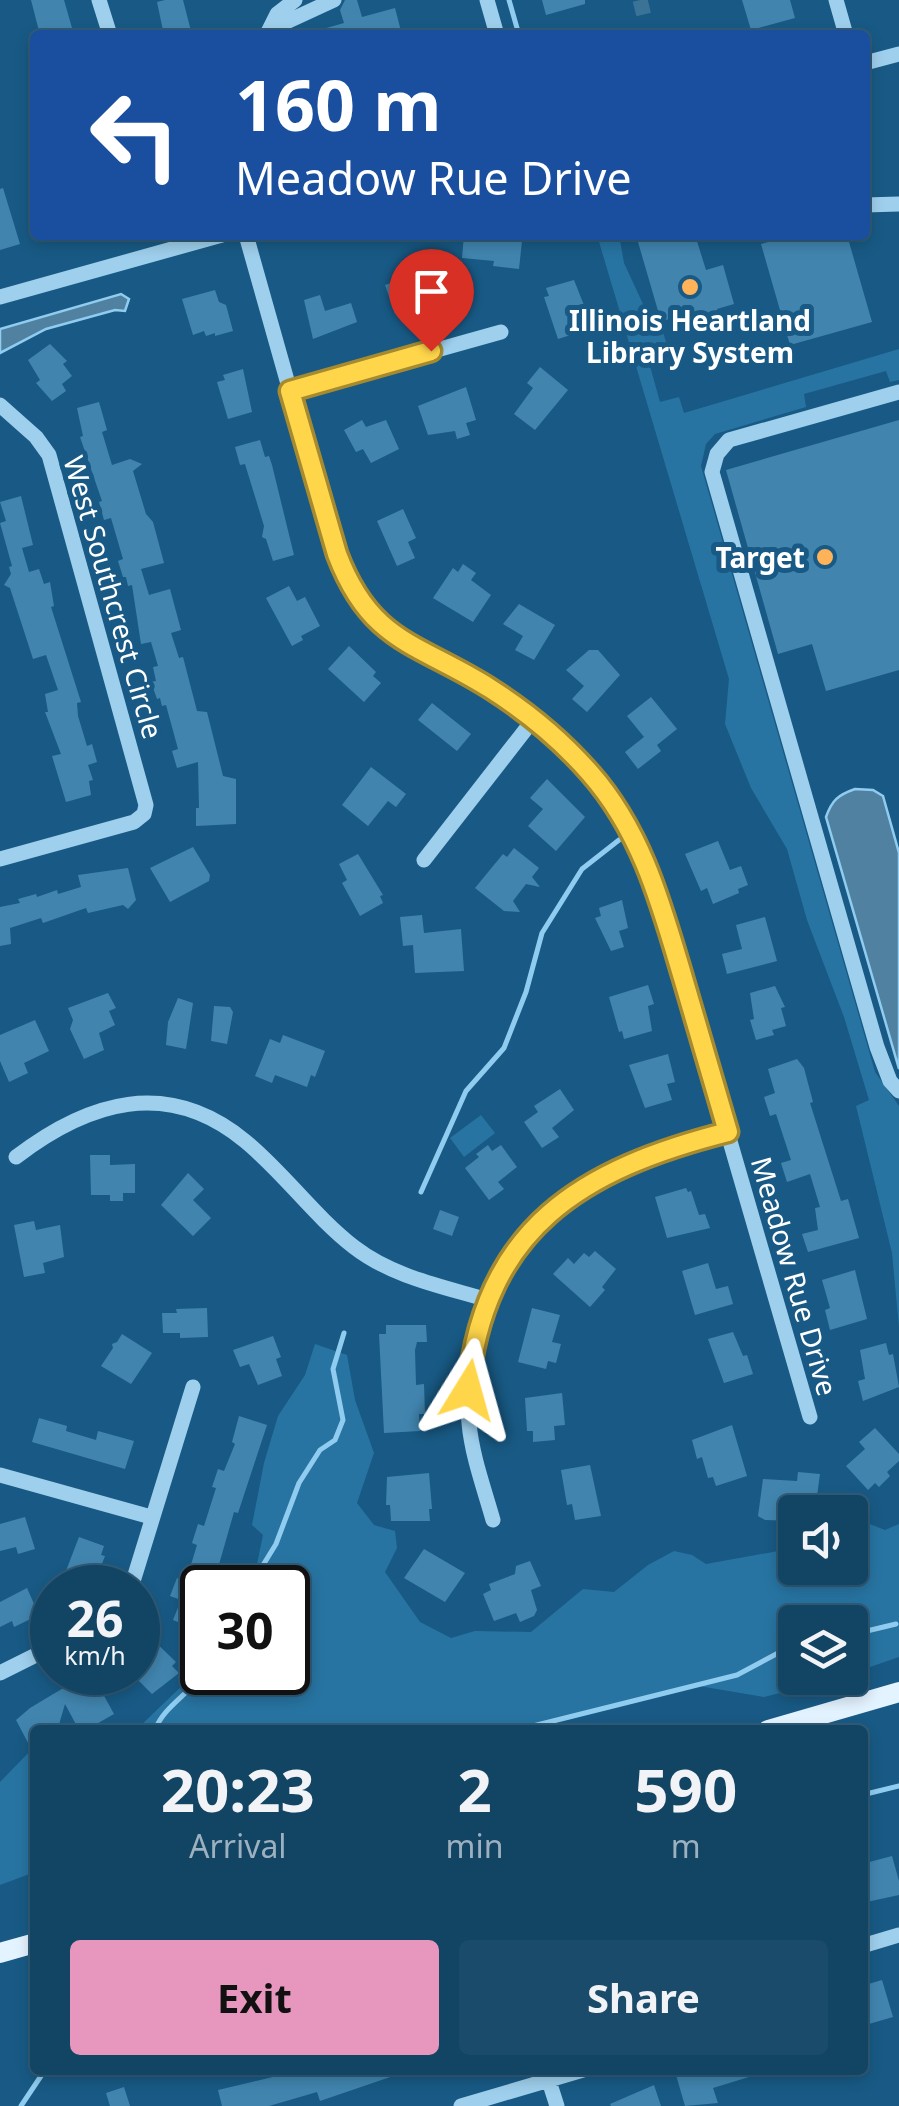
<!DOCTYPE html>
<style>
body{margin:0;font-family:"Noto Sans",sans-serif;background:#1b4b6a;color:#f1f3f6;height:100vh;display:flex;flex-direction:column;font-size:38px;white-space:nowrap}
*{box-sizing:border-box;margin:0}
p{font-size:32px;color:#9cb0bf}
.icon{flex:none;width:55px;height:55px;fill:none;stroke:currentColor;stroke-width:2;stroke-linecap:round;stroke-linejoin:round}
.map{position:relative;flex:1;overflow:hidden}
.sheet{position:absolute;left:30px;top:1725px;width:838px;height:350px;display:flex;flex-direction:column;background:#124464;border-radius:10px;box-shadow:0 5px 15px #0003,0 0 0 2px #315c78}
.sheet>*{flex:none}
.banner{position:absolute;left:30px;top:30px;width:840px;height:210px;border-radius:10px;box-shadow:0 5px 15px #0003,0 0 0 2px #315c78;background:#1a4fa0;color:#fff;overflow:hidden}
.buttons{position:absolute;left:778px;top:1495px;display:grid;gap:20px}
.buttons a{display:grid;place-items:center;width:90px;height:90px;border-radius:10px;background:#124464;box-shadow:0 5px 15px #0003,0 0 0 2px #315c78;font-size:50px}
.speed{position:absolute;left:30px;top:1565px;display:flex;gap:20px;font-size:50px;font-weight:700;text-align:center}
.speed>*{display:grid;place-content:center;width:130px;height:130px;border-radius:50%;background:#124464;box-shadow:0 5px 15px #0003,0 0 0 2px #315c78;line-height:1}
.speed small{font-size:25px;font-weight:400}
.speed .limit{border:5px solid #111;border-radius:15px;background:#fff;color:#111}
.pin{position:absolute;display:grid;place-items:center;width:85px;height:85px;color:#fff;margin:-102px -42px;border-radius:50% 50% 50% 0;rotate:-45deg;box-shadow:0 0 10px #0007}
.pin .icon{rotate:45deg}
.me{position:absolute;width:110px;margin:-55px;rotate:8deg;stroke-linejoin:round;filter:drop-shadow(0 0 8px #0008)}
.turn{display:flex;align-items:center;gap:35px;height:210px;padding:0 40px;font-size:45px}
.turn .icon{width:130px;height:130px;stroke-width:2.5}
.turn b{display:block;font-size:70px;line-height:85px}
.eta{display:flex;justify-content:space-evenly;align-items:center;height:170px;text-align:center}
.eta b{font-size:60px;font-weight:700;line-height:70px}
.button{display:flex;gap:20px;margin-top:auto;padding:20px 40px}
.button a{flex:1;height:115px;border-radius:10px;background:#e797bd;color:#111;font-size:40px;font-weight:700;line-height:115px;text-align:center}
.button a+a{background:#1b4b6a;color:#f1f3f6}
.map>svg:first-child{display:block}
</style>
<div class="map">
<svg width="899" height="2106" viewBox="0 0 899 2106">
<rect width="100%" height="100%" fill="#185a85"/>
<!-- green -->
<path fill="#2774a2" d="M 597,235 L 619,235 L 624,263 L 649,317 L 658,315 L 671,359 L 650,366 L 660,402 L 679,397 L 684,413 L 899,349 L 899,380 L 890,382 L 886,371 L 804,394 L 806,407 L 715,434 L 706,444 L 701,466 L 875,1072 L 899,1106 L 899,1327 L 892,1253 L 856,1106 L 869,1100 L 844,1017 L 807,920 L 787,849 L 751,788 L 725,724 L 729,679 Z
M 481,1115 L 495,1133 L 464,1157 L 450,1138 Z
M 315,1344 L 347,1355 L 355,1400 L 374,1453 L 357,1503 L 374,1525 L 395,1531 L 397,1548 L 385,1572 L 420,1622 L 451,1638 L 475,1631 L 531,1632 L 583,1589 L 614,1592 L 648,1565 L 674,1551 L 692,1555 L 706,1564 L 795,1548 L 795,1568 L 850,1568 L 850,1527 L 862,1521 L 885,1530 L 899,1524 L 899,1657 L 850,1674 L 850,1622 L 795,1622 L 795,1678 L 839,1678 L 764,1697 L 699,1686 L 527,1730 L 136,1730 L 188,1680 L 202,1647 L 202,1672 L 288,1672 L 288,1588 L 229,1587 L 257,1564 L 263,1535 L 252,1525 L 264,1463 L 278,1416 L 305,1375 Z
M 35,1746 L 35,1872 L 0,1885 L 0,1782 Z"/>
<!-- water -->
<path fill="#5181a0" stroke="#90ccef" stroke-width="2.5" d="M 121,294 L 129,299 L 125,311 L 115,310 L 46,329 L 0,353 L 0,329 Z
M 855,789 L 873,790 L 883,796 L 899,853 L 899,1069 L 826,817 C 832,800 838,795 855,789 Z"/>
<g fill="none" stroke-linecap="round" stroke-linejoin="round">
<!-- stream -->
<path stroke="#90ccef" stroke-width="5" d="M 509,0 L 519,35
M 421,1192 L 466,1091 L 504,1048 L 526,992 L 542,933 L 582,869 L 619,840
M 249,1588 L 276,1544 L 299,1483 L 320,1450 L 335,1440 L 343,1420 L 333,1369 L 344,1333
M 850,1635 L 896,1624
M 155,1730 C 164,1706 190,1694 204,1672
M 517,1730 L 737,1675 L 795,1644
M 862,1795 L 899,1786
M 21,2106 L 45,2070"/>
</g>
<!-- building -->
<path fill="#4185af" d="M 31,0 L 64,0 L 74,35 L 40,35 Z
M 165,0 L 183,0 L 192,35 L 164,35 L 157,2 Z
M 345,0 L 357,0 L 362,17 L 395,8 L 402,35 L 316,35 L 316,31 L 344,23 L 340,10 Z
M 542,0 L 585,0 L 585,4 L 546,15 Z
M 742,0 L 790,0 L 795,18 L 751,30 Z
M 3,188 L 20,244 L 0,250 L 0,189 Z
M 464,235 L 503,235 L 503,239 L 522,241 L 519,269 L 493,266 L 494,261 L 462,258 Z
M 664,235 L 695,235 L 706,270 L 723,265 L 734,304 L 717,309 L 718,313 L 683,323 L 681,316 L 661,321 L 638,242 Z
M 793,235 L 847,235 L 872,322 L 790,345 L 761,244 Z
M 416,264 L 419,274 L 425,272 L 434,303 L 395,314 L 385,285 L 406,278 L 403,268 Z
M 574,280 L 593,328 L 558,339 L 544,297 L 549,296 L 546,288 Z
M 215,290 L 219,302 L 226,305 L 233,331 L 215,336 L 215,333 L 206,336 L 204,331 L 193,335 L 182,299 Z
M 320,295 L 325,311 L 351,303 L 357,322 L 313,339 L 304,300 Z
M 50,344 L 67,361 L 63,364 L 72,376 L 62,384 L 66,391 L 52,401 L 36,383 L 40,380 L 28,360 Z
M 540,367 L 568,390 L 535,430 L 514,414 L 533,388 L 527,383 Z
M 243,369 L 252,412 L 228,419 L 217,382 L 225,380 L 223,375 Z
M 466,387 L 476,420 L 466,423 L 470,435 L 457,439 L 455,431 L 428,435 L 418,406 Z
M 99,402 L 107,430 L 102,432 L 112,465 L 130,459 L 142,464 L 133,471 L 146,514 L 153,522 L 164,563 L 141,569 L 149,595 L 170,589 L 181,630 L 171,633 L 179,658 L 183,657 L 197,711 L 207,712 L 223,776 L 236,779 L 236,824 L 196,826 L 196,808 L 199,808 L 198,762 L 177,768 L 172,751 L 178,749 L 166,705 L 162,706 L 160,698 L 157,699 L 151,682 L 156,681 L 153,667 L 158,666 L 151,642 L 141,644 L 132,585 L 128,586 L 126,577 L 123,577 L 118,561 L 123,559 L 111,518 L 104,520 L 99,502 L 102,501 L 80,437 L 83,436 L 77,408 Z
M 362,420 L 366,427 L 386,420 L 399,449 L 371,463 L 363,449 L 356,452 L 344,430 Z
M 899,420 L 899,670 L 826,691 L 812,644 L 778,654 L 726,470 Z
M 260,440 L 265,457 L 269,456 L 272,465 L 294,555 L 273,561 L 266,539 L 262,537 L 264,526 L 245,464 L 240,465 L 235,447 Z
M 21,496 L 33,545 L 22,548 L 29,572 L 39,569 L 44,584 L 50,582 L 54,606 L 51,607 L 81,702 L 77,703 L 78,716 L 87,746 L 92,744 L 97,762 L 88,765 L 93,780 L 89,781 L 91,795 L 66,802 L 52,756 L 61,754 L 45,712 L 48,712 L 45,694 L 58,690 L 46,655 L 33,659 L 10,588 L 4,585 L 11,574 L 9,567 L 12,566 L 0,523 L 6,521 L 0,502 Z
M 403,509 L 416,538 L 408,542 L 415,558 L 397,566 L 377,521 Z
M 463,564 L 476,573 L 471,580 L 491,595 L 473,622 L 433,598 L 453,568 L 458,572 Z
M 289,586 L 297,601 L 305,597 L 320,626 L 301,636 L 303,640 L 292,646 L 266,598 Z
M 519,604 L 555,625 L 534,660 L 515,650 L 523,636 L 503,624 Z
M 349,646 L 376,672 L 373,676 L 381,683 L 364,702 L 328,669 Z
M 589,650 L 598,650 L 620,675 L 587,712 L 572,699 L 584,686 L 566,670 Z
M 651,697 L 677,729 L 657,745 L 661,751 L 638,769 L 625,752 L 644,737 L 627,716 Z
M 432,703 L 471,734 L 457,751 L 418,720 Z
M 371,767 L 406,794 L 396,807 L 388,801 L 368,826 L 342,805 Z
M 547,779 L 585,817 L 556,851 L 528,826 L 543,809 L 530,798 Z
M 718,841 L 730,870 L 741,866 L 748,885 L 738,889 L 739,893 L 713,904 L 707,888 L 701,891 L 685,854 Z
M 193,847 L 210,875 L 209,881 L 170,902 L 150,868 Z
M 514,848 L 539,868 L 532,877 L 540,887 L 526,884 L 513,901 L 520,912 L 504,911 L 475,888 L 503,854 L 507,857 Z
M 358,854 L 383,895 L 380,896 L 383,903 L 360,916 L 342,883 L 347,880 L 339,864 Z
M 128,868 L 136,900 L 128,909 L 123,905 L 88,913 L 86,908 L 43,923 L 41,918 L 10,928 L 11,944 L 0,946 L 0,907 L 20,903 L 18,899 L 36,894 L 37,897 L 57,890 L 58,894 L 81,887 L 78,875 Z
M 622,900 L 628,928 L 619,931 L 624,947 L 611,951 L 595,918 L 601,916 L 599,908 Z
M 422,915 L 424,933 L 461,929 L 464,971 L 415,973 L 413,945 L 403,946 L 400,917 Z
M 765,917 L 777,961 L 727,974 L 722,954 L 742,949 L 736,925 Z
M 648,985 L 654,1004 L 648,1006 L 652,1031 L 624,1039 L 622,1031 L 619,1032 L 609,997 Z
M 775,986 L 785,1007 L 781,1008 L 786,1026 L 772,1030 L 774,1035 L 756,1040 L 750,1020 L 754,1019 L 750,993 Z
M 108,993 L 116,1008 L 109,1011 L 115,1025 L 99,1033 L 104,1050 L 84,1059 L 70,1029 L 73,1020 L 68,1008 Z
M 178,998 L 193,1003 L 186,1049 L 166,1045 L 168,1022 Z
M 214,1006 L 230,1007 L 233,1012 L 227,1044 L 211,1041 Z
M 35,1020 L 49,1051 L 24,1063 L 28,1073 L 9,1082 L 0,1061 L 0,1035 Z
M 283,1035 L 325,1051 L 315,1077 L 311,1075 L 307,1087 L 275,1075 L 272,1083 L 255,1076 L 270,1039 L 280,1043 Z
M 668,1054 L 675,1082 L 667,1084 L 672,1100 L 645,1108 L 629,1065 Z
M 797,1059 L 804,1068 L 813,1102 L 810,1103 L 841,1201 L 848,1199 L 859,1238 L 808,1252 L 802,1234 L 818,1230 L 815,1208 L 820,1207 L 810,1174 L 787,1182 L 781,1163 L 791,1160 L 776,1114 L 770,1116 L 764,1097 L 775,1093 L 768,1069 Z
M 560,1089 L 574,1110 L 552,1128 L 559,1137 L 542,1148 L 524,1122 L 538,1112 L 534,1106 Z
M 488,1145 L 492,1151 L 501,1145 L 517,1167 L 498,1182 L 504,1189 L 489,1200 L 465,1168 L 479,1157 L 476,1154 Z
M 90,1155 L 110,1155 L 110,1165 L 135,1164 L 135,1193 L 123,1193 L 123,1201 L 110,1201 L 110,1195 L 91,1195 Z
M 188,1173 L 204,1189 L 193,1200 L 211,1218 L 193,1236 L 161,1205 Z
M 686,1188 L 688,1192 L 691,1191 L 699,1215 L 705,1214 L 710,1228 L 667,1238 L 655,1197 Z
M 440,1210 L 459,1217 L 452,1236 L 433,1229 Z
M 34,1221 L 36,1230 L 60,1225 L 64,1257 L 43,1263 L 45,1273 L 24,1277 L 14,1225 Z
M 595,1251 L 616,1269 L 602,1287 L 605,1290 L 590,1307 L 553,1274 L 568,1258 L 574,1264 L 584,1253 L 589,1257 Z
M 708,1263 L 716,1289 L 728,1286 L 733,1304 L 695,1315 L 682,1271 Z
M 855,1270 L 867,1319 L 830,1330 L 825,1310 L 830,1308 L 822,1280 Z
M 207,1308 L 208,1337 L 180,1338 L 180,1333 L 163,1333 L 162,1313 L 177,1313 L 176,1309 Z
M 532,1308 L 560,1315 L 552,1342 L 561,1344 L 556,1363 L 548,1361 L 546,1369 L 518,1362 Z
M 386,1325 L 426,1325 L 427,1342 L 417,1342 L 415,1350 L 416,1385 L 424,1384 L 425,1414 L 419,1414 L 420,1431 L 384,1433 L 379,1334 L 386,1334 Z
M 733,1332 L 743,1356 L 747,1355 L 753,1374 L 724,1383 L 708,1339 Z
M 122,1334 L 152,1353 L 131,1384 L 101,1366 L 113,1348 L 112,1344 L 117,1342 Z
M 273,1336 L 281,1357 L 276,1359 L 282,1376 L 258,1385 L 249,1364 L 240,1367 L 233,1350 Z
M 886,1343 L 889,1355 L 893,1354 L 899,1387 L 863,1401 L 858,1381 L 865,1379 L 860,1350 Z
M 562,1393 L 565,1425 L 554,1426 L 555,1440 L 533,1442 L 533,1431 L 527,1431 L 525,1398 Z
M 239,1416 L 267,1425 L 238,1513 L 234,1512 L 218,1568 L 207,1564 L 197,1590 L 202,1592 L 202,1632 L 173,1620 L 181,1600 L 170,1596 L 177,1578 L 186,1581 L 197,1545 L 192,1543 L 198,1524 L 204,1526 L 216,1488 L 212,1487 L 218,1469 L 224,1471 L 235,1444 L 232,1442 Z
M 39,1418 L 67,1426 L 66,1431 L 96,1440 L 98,1431 L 134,1441 L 125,1469 L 32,1442 Z
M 732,1425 L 747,1476 L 716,1486 L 713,1477 L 708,1478 L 702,1457 L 697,1459 L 692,1440 Z
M 875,1428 L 899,1454 L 899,1461 L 887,1472 L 890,1476 L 879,1487 L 875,1483 L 868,1490 L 846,1466 L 865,1449 L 859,1442 Z
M 590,1465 L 601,1516 L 575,1520 L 572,1504 L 567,1505 L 561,1470 Z
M 798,1472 L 820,1474 L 817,1496 L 808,1494 L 806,1512 L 795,1512 L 795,1521 L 765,1520 L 758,1516 L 763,1479 L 797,1481 Z
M 429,1473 L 432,1509 L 429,1509 L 430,1521 L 391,1521 L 390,1505 L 386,1505 L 387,1477 Z
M 25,1517 L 35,1549 L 18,1554 L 16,1547 L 0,1551 L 0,1524 Z
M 79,1537 L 104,1546 L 101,1555 L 105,1556 L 93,1586 L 64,1576 Z
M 424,1549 L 465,1573 L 445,1602 L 404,1578 Z
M 530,1561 L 541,1586 L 531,1590 L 537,1610 L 534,1616 L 520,1622 L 516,1613 L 494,1621 L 483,1594 L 491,1590 L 489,1584 L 515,1574 L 516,1566 Z
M 27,1588 L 39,1615 L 14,1627 L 12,1621 L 0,1627 L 0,1602 Z
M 147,1634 L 176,1662 L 172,1666 L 179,1673 L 152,1694 L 138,1680 L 138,1643 Z
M 96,1681 L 114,1714 L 86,1730 L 79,1730 L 65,1704 L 58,1728 L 35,1730 L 35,1756 L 16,1720 L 30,1708 L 65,1687 L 74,1683 L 78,1691 Z
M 892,1856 L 899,1881 L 899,1895 L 862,1903 L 862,1864 Z
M 882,1980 L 893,2017 L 862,2026 L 865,1985 Z
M 279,2070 L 324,2070 L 325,2076 L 347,2070 L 399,2070 L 399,2074 L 320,2101 L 317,2092 L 269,2106 L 222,2106 L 218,2090 L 281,2075 Z
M 694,2070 L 762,2070 L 762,2073 L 713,2088 L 718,2103 L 685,2106 L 676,2075 Z
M 654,2085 L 661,2106 L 611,2106 L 610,2104 Z
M 124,2087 L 130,2106 L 110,2106 L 106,2093 Z"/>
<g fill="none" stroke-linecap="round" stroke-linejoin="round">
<!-- minor-tunnel -->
<path stroke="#3b7397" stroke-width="15" stroke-dasharray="15 8" stroke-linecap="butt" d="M 640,0 L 645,20"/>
<!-- minor -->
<path stroke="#9ecfec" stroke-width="15" d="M 99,0 L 110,35
M 487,0 L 497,35
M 836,0 L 846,35
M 269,30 L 334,0
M 268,32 L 277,14 L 295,0
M 865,63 L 899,54
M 865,205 L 899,204
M 246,235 C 268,313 290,391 312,469 C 325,514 334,565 362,604 C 389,642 440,661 480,683 C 565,730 631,808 660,900 L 810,1417
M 0,297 L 222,235
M 290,391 L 501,332
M 899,392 L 729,440 L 717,454 L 712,472 L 877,1047 L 890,1081 L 899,1091
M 0,405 L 36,437 L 49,455 L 146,805 L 144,814 L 134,822 L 0,859
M 424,860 L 533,720
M 16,1157 C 88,1102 167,1077 245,1141 C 284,1173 314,1216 354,1247 C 393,1277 441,1286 488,1300
M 0,1475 L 151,1517
M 493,1520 C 484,1488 472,1456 469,1423 C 460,1325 511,1225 597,1178 C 638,1155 683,1143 728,1132
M 131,1588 L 193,1387
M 0,1673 L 52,1647
M 862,1946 L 899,1935
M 549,2081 L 557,2106
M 461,2106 L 583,2070"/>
<!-- major -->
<path stroke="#e3f3ff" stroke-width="20" d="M 768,1730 L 899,1692
M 0,1953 L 35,1943"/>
</g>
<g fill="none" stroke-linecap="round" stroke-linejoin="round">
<!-- route casing -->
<g stroke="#a68a30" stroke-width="25">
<path id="route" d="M 431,351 L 290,391 L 337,554 C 371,644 419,643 491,689 C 527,712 562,741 590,773 C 642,832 661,904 683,978 C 698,1029 713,1081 728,1132 C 582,1169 483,1228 468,1390"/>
</g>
<!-- route -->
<use href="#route" stroke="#ffd54a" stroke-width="18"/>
</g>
<!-- markers -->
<g fill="#ffb359" stroke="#185a85" stroke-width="4">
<circle cx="690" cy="287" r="10"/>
<circle cx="825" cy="557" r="10"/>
</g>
<g text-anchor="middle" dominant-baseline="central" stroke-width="10" stroke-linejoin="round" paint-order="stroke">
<!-- poi labels -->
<g font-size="28" font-weight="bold" fill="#fff" stroke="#185a85">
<text x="690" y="320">Illinois Heartland<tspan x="690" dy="32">Library System</tspan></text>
<text x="805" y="557" text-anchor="end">Target</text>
</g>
<!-- street labels -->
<g font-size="28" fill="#fff" stroke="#185a85">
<text transform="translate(114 597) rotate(74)">West Southcrest Circle</text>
<text transform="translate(795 1276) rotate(74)">Meadow Rue Drive</text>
</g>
</g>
</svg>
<div class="buttons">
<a><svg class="icon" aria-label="sound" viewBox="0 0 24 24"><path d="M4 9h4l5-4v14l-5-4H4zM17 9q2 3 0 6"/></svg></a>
<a><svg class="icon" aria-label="layers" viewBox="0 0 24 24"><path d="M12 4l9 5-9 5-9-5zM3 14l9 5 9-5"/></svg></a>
</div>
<div class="speed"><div>26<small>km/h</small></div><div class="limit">30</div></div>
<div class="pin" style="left:431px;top:351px;background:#d93025"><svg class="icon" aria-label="arrive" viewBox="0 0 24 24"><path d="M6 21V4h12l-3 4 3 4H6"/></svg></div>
<svg class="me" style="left:468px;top:1390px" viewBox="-20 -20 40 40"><path d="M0-17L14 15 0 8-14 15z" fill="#ffd54a" stroke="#fff" stroke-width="4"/></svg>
<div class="banner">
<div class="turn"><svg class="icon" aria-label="left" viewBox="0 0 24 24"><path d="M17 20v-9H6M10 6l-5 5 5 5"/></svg><div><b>160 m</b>Meadow Rue Drive</div></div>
</div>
<section class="sheet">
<div class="eta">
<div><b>20:23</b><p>Arrival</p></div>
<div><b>2</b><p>min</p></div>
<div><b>590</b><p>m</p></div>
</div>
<div class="button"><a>Exit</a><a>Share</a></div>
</section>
</div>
